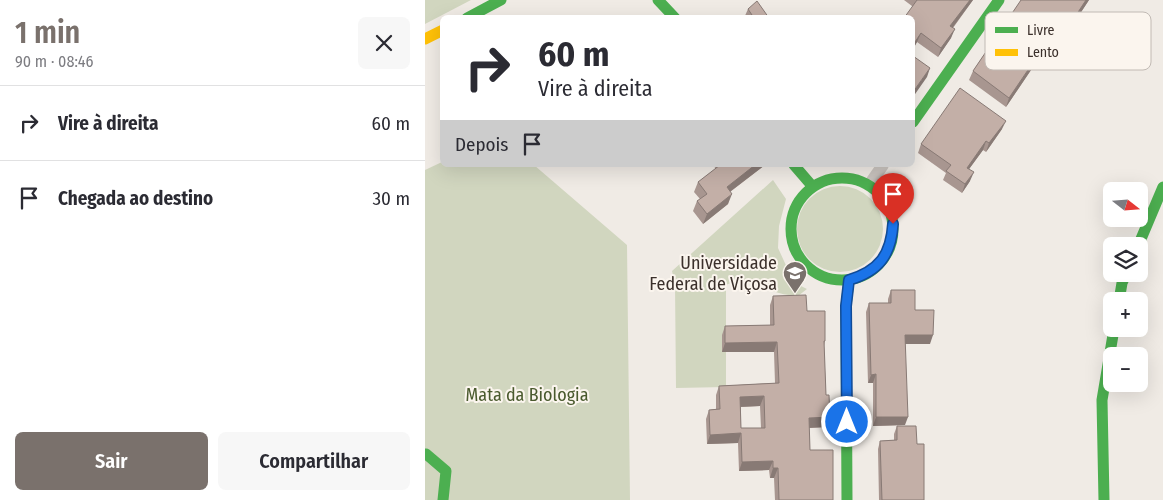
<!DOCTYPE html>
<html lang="pt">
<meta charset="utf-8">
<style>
body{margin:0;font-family:"Fira Sans Condensed",sans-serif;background:#f7f7f7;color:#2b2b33;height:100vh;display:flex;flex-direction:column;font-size:19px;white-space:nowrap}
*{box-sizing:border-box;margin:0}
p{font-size:16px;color:#7c7c81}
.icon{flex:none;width:28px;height:28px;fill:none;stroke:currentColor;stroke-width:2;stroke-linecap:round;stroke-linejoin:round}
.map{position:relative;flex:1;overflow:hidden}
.drawer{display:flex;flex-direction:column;background:#fff;width:425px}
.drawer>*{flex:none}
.guide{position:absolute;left:15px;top:15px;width:475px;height:152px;border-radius:8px;box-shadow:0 5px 20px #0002;background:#fff;color:#2b2b33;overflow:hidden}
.needle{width:32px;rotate:107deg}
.fabs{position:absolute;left:678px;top:182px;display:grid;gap:10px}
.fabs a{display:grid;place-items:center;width:45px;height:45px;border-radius:8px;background:#fff;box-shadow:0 5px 20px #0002;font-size:25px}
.pin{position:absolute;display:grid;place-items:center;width:42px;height:42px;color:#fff;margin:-51px -21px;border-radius:50% 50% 50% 0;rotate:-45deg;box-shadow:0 0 5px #0007}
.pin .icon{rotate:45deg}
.me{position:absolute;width:55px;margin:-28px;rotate:0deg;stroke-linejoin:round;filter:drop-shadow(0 0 4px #0008)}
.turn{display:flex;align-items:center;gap:18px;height:105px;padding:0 15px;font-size:22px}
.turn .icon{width:65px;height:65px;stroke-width:2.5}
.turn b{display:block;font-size:35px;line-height:42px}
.then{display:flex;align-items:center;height:48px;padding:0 15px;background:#0003;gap:10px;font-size:19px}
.round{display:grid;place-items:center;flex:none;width:52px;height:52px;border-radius:8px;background:#f7f7f7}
.head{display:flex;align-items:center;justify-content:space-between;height:85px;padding:0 15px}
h1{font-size:30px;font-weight:600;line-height:38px;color:#7a716c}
.cta{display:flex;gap:10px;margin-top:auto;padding:10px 15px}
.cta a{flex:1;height:58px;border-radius:8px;background:#7a716c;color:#fff;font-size:20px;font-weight:600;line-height:58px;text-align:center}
.cta a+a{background:#f7f7f7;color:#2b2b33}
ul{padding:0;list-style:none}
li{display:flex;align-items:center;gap:15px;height:75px;padding:0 15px;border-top:1px solid #e1e1e2}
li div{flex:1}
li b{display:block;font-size:19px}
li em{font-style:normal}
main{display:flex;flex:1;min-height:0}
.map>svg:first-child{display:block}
</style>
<main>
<section class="drawer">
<div class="head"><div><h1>1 min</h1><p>90 m · 08:46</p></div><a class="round"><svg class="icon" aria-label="close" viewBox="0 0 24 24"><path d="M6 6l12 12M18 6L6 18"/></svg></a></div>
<ul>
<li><svg class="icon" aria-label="right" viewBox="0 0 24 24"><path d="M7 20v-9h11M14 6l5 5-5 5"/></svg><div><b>Vire à direita</b></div><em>60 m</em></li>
<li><svg class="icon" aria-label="arrive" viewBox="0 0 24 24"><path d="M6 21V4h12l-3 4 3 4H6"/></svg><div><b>Chegada ao destino</b></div><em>30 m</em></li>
</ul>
<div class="cta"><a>Sair</a><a>Compartilhar</a></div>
</section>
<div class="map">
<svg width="738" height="500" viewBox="0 0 738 500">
<rect width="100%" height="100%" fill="#f0ebe5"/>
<!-- green -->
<path fill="#d1d6bf" d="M 0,0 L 46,0 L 0,24 Z
M 17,162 L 18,165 L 109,165 L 202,245 L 205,500 L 0,500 L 0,170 Z
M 348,180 L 361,199 L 354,226 L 353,248 L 365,274 L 376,286 L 382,289 L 373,296 C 367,295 360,295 354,293 C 337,289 317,277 301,285 L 301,387 L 251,388 L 250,285 L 247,271 Z
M372 229a43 43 0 1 1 86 0a43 43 0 1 1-86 0Z"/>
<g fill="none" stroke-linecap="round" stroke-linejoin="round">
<!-- street -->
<path stroke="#c9c3be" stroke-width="12" d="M 444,185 L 458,165"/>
<!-- fast -->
<path stroke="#4caf50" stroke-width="11" d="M 233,0 L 250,18
M 42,18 L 76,0
M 488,122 L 574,0
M 369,165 L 388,187
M366 229a51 51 0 1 1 102 0a51 51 0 1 1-102 0Z
M 713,246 L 738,187
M 694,301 L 697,283 L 701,274
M 0,455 L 1,454 L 21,471 L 18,500
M 422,500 L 421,306 L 424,280
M 679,500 L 677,400 L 689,329"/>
<!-- slow -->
<path stroke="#ffc107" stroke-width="11" d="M 0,39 L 18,30"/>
</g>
<!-- wall -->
<path fill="#a89690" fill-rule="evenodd" d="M 479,0 L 548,0 L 528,28 L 526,38 L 513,57 L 492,42 L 488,49 L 487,6 Z
M 596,0 L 664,0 L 639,38 L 631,33 L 581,107 L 544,80 L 548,71 Z
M 323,9 L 344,18 L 319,18 Z
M 577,129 L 561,152 L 558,150 L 544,169 L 545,181 L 537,193 L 518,180 L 521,173 L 493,153 L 496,144 Z
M 288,165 L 340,165 L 305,192 L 303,204 L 278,224 L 268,211 L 272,201 L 275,199 L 269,192 L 273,182 L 291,169 Z
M 466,290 L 490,310 L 505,344 L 480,344 L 480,425 L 448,426 L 448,383 L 443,383 L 441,312 L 444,303 L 463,303 L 463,299 Z
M 348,296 L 382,311 L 400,341 L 399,346 L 401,395 L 405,417 L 402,427 L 384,428 L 385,450 L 408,500 L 350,500 L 349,478 L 345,478 L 344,470 L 314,471 L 313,443 L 282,444 L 281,419 L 284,410 L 291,409 L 291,395 L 294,386 L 350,383 L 349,352 L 297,352 L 297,335 L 300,326 L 345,325 L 345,305 ZM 335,406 L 336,428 L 316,428 L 316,407 Z
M 472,426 L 492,444 L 499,500 L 454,500 L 453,449 L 455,441 L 469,440 L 469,434 Z"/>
<!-- shaded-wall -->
<path fill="#887a75" d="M 545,0 L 548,0 L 522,35 L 525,26 Z
M 661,0 L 664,0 L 639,38 L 642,29 Z
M 634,24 L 631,33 L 581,107 L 584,98 Z
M 530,29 L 526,38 L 513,57 L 516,48 Z
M 496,33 L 492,42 L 488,49 L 488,45 Z
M 505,68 L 502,77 L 488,97 L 488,92 Z
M 581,121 L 577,129 L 561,152 L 564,143 Z
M 561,141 L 558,150 L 539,176 L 542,168 Z
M 330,165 L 340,165 L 298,197 L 302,187 Z
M 549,172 L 545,181 L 537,193 L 540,184 Z
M 307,194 L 303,204 L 278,224 L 282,214 Z
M 480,335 L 508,335 L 505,344 L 476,344 Z
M 352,342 L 349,352 L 297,352 L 300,343 Z
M 451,374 L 448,383 L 443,383 L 446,375 Z
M 339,396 L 335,406 L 312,407 L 315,397 Z
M 405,417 L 402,427 L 381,428 L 384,418 Z
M 451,417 L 483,417 L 480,425 L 448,426 Z
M 316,433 L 313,443 L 282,444 L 285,435 Z
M 348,461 L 344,470 L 314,471 L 317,462 Z
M 348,468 L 353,468 L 349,478 L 345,478 Z"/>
<!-- building -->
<path fill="#c3afa7" stroke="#887a75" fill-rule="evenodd" d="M 492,0 L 545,0 L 525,26 L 530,29 L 516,48 L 496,33 L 488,45 L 488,18 L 479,18 Z
M 596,0 L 661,0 L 642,29 L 634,24 L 584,98 L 548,71 Z
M 332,1 L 344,18 L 329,18 L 323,9 Z
M 488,56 L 505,68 L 488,92 Z
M 535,88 L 581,121 L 564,143 L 561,141 L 542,168 L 549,172 L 540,184 L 521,171 L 526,165 L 496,144 Z
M 295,165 L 330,165 L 302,187 L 307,194 L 282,214 L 272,201 L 282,194 L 273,182 Z
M 466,290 L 490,290 L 490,310 L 509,310 L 508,335 L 480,335 L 483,417 L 451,417 L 451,374 L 446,375 L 444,303 L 466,303 Z
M 381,295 L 382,311 L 400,311 L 400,341 L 399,341 L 401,395 L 404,395 L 405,417 L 384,418 L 385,450 L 408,450 L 408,500 L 354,500 L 353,468 L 348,468 L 348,461 L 317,462 L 316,433 L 285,435 L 284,410 L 295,409 L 294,386 L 354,383 L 352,342 L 300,343 L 300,326 L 349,325 L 348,296 ZM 339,396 L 340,428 L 316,428 L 315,397 Z
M 472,426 L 491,426 L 492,444 L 499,444 L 499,500 L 457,500 L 455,441 L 472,440 Z"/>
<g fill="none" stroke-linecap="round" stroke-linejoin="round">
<!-- route casing -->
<g stroke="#114b97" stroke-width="12">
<path id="route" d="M 422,422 L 421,306 L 424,280 C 454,271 466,255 468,224"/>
</g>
<!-- route -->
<use href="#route" stroke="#1a73e8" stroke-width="9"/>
</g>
<!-- icons -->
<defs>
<g id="university-pin" transform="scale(1.25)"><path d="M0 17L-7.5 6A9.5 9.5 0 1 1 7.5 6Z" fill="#7a716c" stroke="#fbf5ee"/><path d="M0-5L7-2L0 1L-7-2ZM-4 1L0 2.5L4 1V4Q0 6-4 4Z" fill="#fff"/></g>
</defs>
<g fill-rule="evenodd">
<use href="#university-pin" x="370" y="273"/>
</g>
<g text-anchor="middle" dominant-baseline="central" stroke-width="4" stroke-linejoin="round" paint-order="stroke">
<!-- poi labels -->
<g font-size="18" fill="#3b302b" stroke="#fbf5ee" text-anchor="end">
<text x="352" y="263">Universidade<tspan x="352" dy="21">Federal de Viçosa</tspan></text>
</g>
<!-- park labels -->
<g font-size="18" fill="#4a5a2e" stroke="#fbf5ee">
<text x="102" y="395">Mata da Biologia</text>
</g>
</g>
<!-- legend -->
<rect x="560" y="12" width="166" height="58" rx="8" fill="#fbf5ee" stroke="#c1bab4" stroke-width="1"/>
<rect x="570" y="27" width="23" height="6" fill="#4caf50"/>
<rect x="570" y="49" width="23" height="7" fill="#ffc107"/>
<g font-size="14" fill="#3b302b">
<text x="602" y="35">Livre</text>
<text x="602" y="57">Lento</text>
</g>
</svg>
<div class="fabs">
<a><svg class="needle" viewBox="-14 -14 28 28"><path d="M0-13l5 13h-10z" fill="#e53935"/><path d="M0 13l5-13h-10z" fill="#7c7c81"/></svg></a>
<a><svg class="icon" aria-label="layers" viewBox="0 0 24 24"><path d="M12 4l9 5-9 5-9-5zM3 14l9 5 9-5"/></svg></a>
<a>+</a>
<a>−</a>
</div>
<div class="pin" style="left:468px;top:224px;background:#d93025"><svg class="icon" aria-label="arrive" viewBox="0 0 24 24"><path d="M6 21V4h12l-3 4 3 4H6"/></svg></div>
<svg class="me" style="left:422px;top:422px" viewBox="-20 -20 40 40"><circle r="17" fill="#1a73e8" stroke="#fff" stroke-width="3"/><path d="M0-11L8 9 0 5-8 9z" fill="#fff"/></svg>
<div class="guide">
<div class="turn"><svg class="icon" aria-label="right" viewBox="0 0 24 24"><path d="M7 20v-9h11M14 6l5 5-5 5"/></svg><div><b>60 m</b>Vire à direita</div></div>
<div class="then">Depois<svg class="icon" aria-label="arrive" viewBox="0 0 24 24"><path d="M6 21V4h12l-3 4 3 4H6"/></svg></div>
</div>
</div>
</main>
